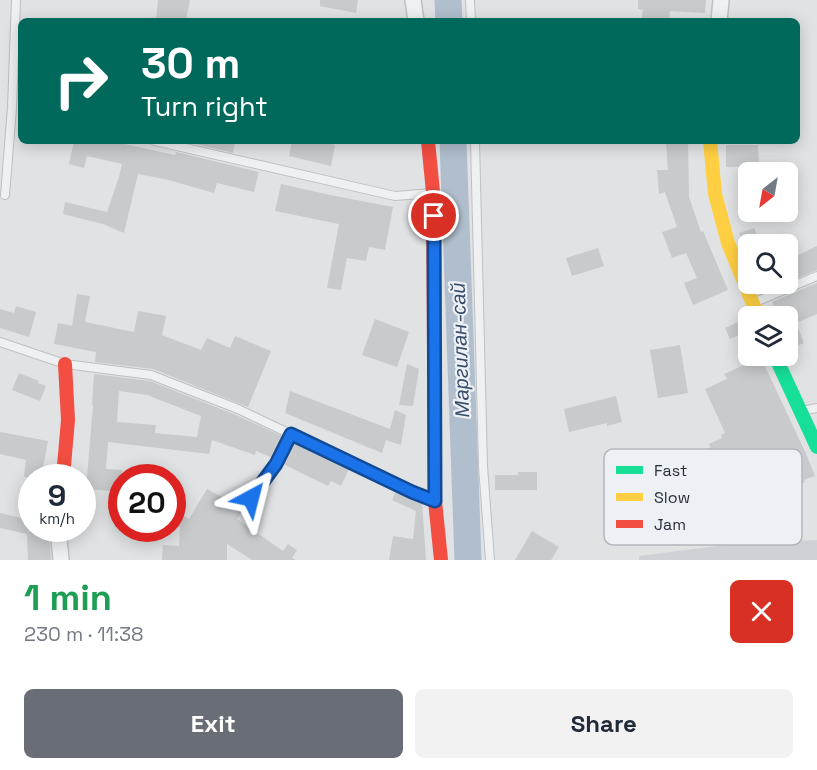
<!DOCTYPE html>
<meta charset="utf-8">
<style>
body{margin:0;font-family:"Space Grotesk",sans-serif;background:#f2f2f3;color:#1f2937;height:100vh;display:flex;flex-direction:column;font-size:22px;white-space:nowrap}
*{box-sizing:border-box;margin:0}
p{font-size:20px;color:#747a83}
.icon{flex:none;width:33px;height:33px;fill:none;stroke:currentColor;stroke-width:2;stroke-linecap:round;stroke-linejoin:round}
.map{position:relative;height:560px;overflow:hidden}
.side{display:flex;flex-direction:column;background:#fff;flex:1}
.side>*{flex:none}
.top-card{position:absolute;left:18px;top:18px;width:782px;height:126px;border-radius:9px;box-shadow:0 3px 15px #0003;background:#00695c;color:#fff;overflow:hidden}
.needle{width:39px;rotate:211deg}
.controls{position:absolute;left:738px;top:162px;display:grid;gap:12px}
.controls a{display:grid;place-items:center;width:60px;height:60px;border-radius:9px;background:#fff;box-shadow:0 3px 15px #0003;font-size:30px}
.speed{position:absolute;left:18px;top:464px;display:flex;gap:12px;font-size:30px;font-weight:700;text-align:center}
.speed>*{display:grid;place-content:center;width:78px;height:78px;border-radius:50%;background:#fff;box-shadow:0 3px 15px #0003;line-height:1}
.speed small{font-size:15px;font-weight:400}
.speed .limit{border:9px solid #d22;background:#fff;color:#111}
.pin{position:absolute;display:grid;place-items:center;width:51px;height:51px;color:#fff;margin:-26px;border:3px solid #fff;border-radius:50%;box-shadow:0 2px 6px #0007}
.me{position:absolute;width:66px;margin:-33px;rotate:38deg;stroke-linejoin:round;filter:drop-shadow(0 0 4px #0008)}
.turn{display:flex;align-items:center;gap:21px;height:126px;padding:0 24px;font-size:27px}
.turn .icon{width:78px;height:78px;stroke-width:2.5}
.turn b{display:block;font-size:42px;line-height:51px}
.round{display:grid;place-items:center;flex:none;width:63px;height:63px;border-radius:9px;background:#f2f2f3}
.head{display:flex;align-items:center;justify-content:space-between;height:102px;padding:0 24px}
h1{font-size:36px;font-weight:700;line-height:45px;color:#1e9e55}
.primary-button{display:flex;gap:12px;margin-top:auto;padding:12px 24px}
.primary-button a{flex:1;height:69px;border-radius:9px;background:#696e76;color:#fff;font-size:24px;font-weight:700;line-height:69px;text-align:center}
.primary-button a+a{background:#f2f2f3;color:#1f2937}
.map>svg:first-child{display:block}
</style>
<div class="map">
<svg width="817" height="560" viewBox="0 0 817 560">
<rect width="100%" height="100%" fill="#e0e2e4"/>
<!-- built -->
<path fill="#cfd1d7" d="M 817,540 L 817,560 L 639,560 L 639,556 L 732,544 Z"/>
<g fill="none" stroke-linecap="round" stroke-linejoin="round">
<!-- river -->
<path stroke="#b0becd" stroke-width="27" d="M 448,0 L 449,21
M 453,141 L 468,560"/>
</g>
<!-- building -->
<path fill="#c8cacc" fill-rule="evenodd" d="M 158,0 L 190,0 L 186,21 L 156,21 Z
M 320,0 L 358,0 L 356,13 L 320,6 Z
M 638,0 L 706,0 L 705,13 L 670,11 L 669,21 L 641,21 L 643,10 L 638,9 Z
M 74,141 L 110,141 L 175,155 L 176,152 L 259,172 L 254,192 L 217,183 L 214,193 L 165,179 L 138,174 L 124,233 L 103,224 L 63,214 L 65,202 L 107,212 L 119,177 L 122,164 L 87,156 L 84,168 L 69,164 Z
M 193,141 L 235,141 L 233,153 L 192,143 Z
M 292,141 L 319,141 L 335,145 L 331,166 L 289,156 Z
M 666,141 L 688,141 L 689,197 L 701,232 L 703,231 L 728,290 L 693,305 L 684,283 L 697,278 L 686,253 L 672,258 L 662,232 L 677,227 L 665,192 L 659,194 L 657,170 L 668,170 Z
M 726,145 L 758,145 L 759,166 L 726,167 Z
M 281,184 L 330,195 L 393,207 L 385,250 L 369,247 L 366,261 L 347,258 L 341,290 L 327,288 L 339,224 L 275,211 Z
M 754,228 L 761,244 L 743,244 L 739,233 Z
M 817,246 L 817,270 L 788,282 L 788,260 Z
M 598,248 L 604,266 L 572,276 L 566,258 Z
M 817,283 L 817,314 L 796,323 L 804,343 L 792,348 L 788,339 L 788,316 L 778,316 L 772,302 Z
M 77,294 L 90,296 L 85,322 L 134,332 L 138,311 L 166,316 L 162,335 L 201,350 L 207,338 L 230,348 L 235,336 L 271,351 L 248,407 L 153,369 L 95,362 L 96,352 L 54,344 L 58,323 L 72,326 Z
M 16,306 L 36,312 L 29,337 L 0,328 L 0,309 L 14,313 Z
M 375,319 L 409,332 L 397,367 L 362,355 Z
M 745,319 L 748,325 L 748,356 L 762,356 L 763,362 L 807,456 L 815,476 L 804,480 L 805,482 L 792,487 L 803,528 L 795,531 L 790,518 L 786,519 L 782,505 L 785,504 L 769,462 L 734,474 L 728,457 L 694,472 L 688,458 L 710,448 L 709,444 L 722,438 L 721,435 L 725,433 L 705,389 L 727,379 L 724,374 L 751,362 L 739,335 L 730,339 L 725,328 Z
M 680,345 L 688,393 L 658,398 L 650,350 Z
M 407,364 L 419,369 L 413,406 L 399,405 Z
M 19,373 L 39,381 L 38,383 L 46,386 L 40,401 L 12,390 Z
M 94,374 L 150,381 L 236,415 L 284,437 L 273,458 L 256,451 L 255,455 L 212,440 L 209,454 L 108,442 L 106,469 L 122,470 L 122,492 L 86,489 L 93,405 L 92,405 ZM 119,391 L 147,395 L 201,416 L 197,437 L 155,433 L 156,425 L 117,422 Z
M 290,391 L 390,429 L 395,410 L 406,415 L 401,445 L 386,440 L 382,453 L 285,413 Z
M 616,396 L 622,422 L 607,426 L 607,423 L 569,432 L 564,409 Z
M 0,432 L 48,441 L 41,477 L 24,477 L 26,460 L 0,454 Z
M 294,443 L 349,469 L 341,486 L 331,481 L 328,486 L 283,464 Z
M 518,472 L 537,472 L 537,490 L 495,490 L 495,475 L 518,475 Z
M 207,489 L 236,505 L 240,509 L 243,510 L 237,519 L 283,551 L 288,544 L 297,550 L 292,558 L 296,560 L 252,560 L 227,544 L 227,560 L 162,560 L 163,545 L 179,546 L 180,527 L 172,523 L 172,508 L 189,519 Z
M 396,491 L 422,502 L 426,560 L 389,560 L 393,536 L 413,539 L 416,511 L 392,500 Z
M 24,494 L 32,495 L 32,528 L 48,528 L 47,538 L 49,538 L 51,560 L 28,560 L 27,534 L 0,528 L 0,513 L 21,518 Z
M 532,531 L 559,547 L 551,560 L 515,560 Z"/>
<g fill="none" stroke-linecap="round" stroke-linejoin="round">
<!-- lane casing -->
<g stroke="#bec0c2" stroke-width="10">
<path id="lane" d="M 470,0 L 471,21
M 155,141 L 395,196 L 432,193
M 475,141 L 483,466 L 490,560
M 5,195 L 12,108 L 16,0
M 755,302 L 817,276
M 0,342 L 65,364 L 151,375 L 238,409 L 412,492 L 433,500
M 802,411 L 817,408
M 242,504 C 265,486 279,460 292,434"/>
</g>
<!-- street casing -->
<g stroke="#bec0c2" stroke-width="18">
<path id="street" d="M 413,0 L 416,21
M 719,21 L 721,0
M 58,528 L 61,560"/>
</g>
<!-- lane -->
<use href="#lane" stroke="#eff0f1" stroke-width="8"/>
<!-- street -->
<use href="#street" stroke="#eff0f1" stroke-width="15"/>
<!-- fast -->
<path stroke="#16e098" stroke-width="14" d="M 775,356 L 817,447"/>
<!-- slow -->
<path stroke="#ffcf43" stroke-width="14" d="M 710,141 L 715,194 L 728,243 L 758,316"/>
<!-- jam -->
<path stroke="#f24e42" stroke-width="14" d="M 428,141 L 433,192 L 435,501 L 441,560
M 63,477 L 68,420 L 65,364"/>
</g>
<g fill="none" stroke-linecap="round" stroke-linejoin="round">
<!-- route casing -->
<g stroke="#114b97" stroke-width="15">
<path id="route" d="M 251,498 L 276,464 L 291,434 L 412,492 L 435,501 L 434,216"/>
</g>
<!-- route -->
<use href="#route" stroke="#1a73e8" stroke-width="10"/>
</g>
<g text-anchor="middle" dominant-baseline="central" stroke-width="4.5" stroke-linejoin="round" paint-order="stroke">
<!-- water labels -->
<g font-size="20" font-style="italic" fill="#374d6b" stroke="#edf0f4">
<text transform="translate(460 350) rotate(-92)">Маргилан-сай</text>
</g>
</g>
<!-- legend -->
<rect x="604" y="449" width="198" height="96" rx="9" fill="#edf0f4" stroke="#b2b6bc" stroke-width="1.5"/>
<rect x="616" y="466" width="27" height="8" fill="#16e098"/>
<rect x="616" y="493" width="27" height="8" fill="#ffcf43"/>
<rect x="616" y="520" width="27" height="8" fill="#f24e42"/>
<g font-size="16" fill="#292f3b">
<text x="654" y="476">Fast</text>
<text x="654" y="503">Slow</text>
<text x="654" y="530">Jam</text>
</g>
</svg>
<div class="controls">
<a><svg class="needle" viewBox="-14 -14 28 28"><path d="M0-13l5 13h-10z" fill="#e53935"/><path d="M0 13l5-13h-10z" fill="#747a83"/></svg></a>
<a><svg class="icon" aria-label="search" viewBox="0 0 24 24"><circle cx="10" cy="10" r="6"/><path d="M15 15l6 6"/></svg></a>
<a><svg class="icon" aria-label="layers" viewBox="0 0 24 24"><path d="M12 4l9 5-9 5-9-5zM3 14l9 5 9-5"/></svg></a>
</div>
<div class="speed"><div>9<small>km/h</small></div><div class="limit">20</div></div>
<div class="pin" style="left:434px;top:216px;background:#d93025"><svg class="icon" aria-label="arrive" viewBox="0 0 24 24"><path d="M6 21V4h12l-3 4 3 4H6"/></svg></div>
<svg class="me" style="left:251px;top:498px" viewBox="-20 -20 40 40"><path d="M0-17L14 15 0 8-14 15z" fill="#1a73e8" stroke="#fff" stroke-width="4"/></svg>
<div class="top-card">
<div class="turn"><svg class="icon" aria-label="right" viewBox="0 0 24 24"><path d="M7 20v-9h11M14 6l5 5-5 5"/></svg><div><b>30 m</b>Turn right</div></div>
</div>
</div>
<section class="side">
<div class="head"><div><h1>1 min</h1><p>230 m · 11:38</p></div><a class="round" style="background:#d93025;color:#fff"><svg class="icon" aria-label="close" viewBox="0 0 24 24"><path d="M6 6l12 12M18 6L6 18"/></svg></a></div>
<div class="primary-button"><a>Exit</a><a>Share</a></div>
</section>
